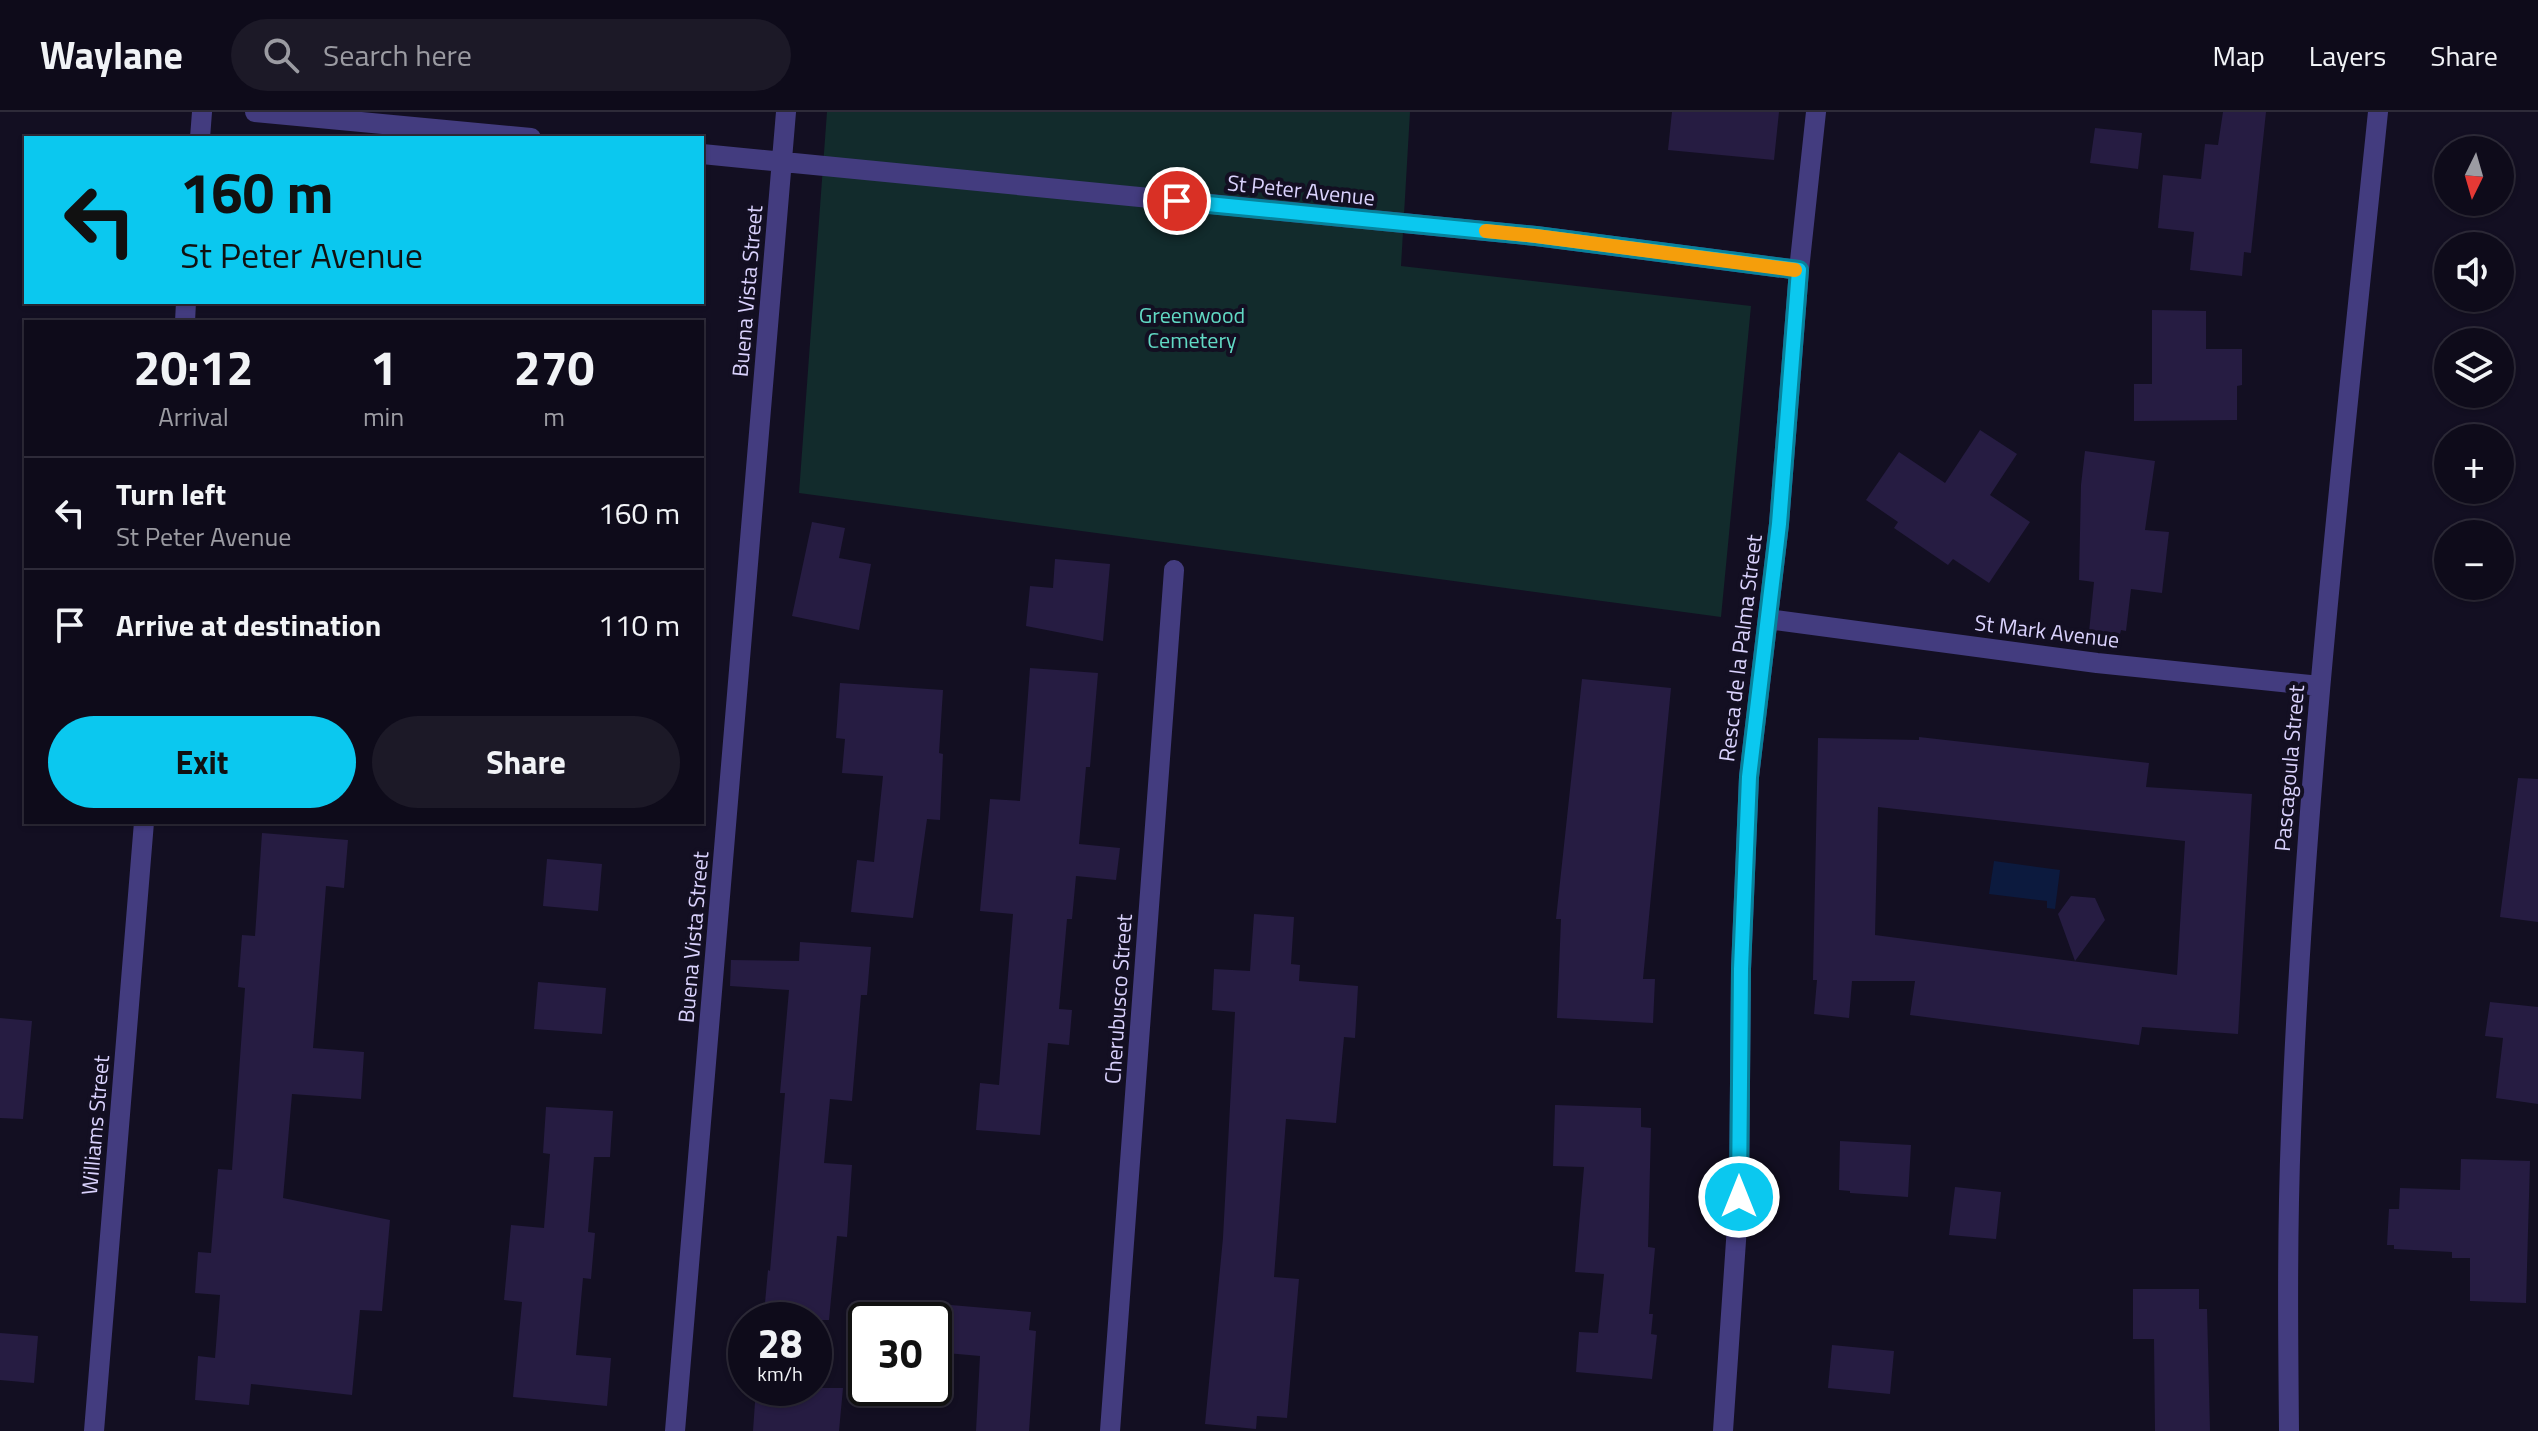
<!DOCTYPE html>
<meta charset="utf-8">
<style>
body{margin:0;font-family:"Titillium Web",sans-serif;background:#1c1927;color:#f1f3f6;height:100vh;display:flex;flex-direction:column;font-size:30px;white-space:nowrap}
*{box-sizing:border-box;margin:0}
p{font-size:26px;color:#9b9ba2}
.icon{flex:none;width:44px;height:44px;fill:none;stroke:currentColor;stroke-width:2;stroke-linecap:round;stroke-linejoin:round}
.map{position:relative;flex:1;overflow:hidden}
.panel{position:absolute;left:24px;top:208px;width:680px;height:504px;display:flex;flex-direction:column;background:#0e0b1a;border-radius:0px;box-shadow:0 2px 6px #0004,0 0 0 2px #2e2b39}
.panel>*{flex:none}
.hud{position:absolute;left:24px;top:24px;width:680px;height:168px;border-radius:0px;box-shadow:0 2px 6px #0004,0 0 0 2px #2e2b39;background:#0bc8ef;color:#111;overflow:hidden}
.needle{width:52px;rotate:185deg}
.controls{position:absolute;left:2434px;top:24px;display:grid;gap:16px}
.controls a{display:grid;place-items:center;width:80px;height:80px;border-radius:50%;background:#0e0b1a;box-shadow:0 2px 6px #0004,0 0 0 2px #2e2b39;font-size:40px}
.speed{position:absolute;left:728px;top:1190px;display:flex;gap:16px;font-size:40px;font-weight:700;text-align:center}
.speed>*{display:grid;place-content:center;width:104px;height:104px;border-radius:50%;background:#0e0b1a;box-shadow:0 2px 6px #0004,0 0 0 2px #2e2b39;line-height:1}
.speed small{font-size:20px;font-weight:400}
.speed .limit{border:4px solid #111;border-radius:12px;background:#fff;color:#111}
.pin{position:absolute;display:grid;place-items:center;width:68px;height:68px;color:#fff;margin:-34px;border:4px solid #fff;border-radius:50%;box-shadow:0 2px 8px #0007}
.me{position:absolute;width:88px;margin:-44px;rotate:0deg;stroke-linejoin:round;filter:drop-shadow(0 0 6px #0008)}
.turn{display:flex;align-items:center;gap:28px;height:168px;padding:0 24px;font-size:36px}
.turn .icon{width:104px;height:104px;stroke-width:2.5}
.turn b{display:block;font-size:56px;line-height:68px}
.eta{display:flex;justify-content:space-evenly;align-items:center;height:136px;text-align:center}
.eta b{font-size:48px;font-weight:700;line-height:56px}
.button{display:flex;gap:16px;margin-top:auto;padding:16px 24px}
.button a{flex:1;height:92px;border-radius:48px;background:#0bc8ef;color:#111;font-size:32px;font-weight:700;line-height:92px;text-align:center}
.button a+a{background:#1c1927;color:#f1f3f6}
ul{padding:0;list-style:none}
li{display:flex;align-items:center;gap:24px;height:112px;padding:0 24px;border-top:2px solid #2e2b39}
li div{flex:1}
li b{display:block;font-size:30px}
li em{font-style:normal}
header{display:flex;align-items:center;gap:48px;box-sizing:border-box;height:112px;padding:0 40px;background:#0e0b1a;border-bottom:2px solid #2e2b39}
header strong{font-size:38px}
nav{display:flex;gap:44px;margin-inline-start:auto;font-size:28px}
.search{width:560px;height:72px;background:#1c1927;display:flex;align-items:center;gap:20px;box-sizing:border-box;padding:0 28px;border-radius:44px;color:#9b9ba2;font-size:30px}
.map>svg:first-child{display:block}
</style>
<header>
<strong>Waylane</strong>
<div class="search"><svg class="icon" aria-label="search" viewBox="0 0 24 24"><circle cx="10" cy="10" r="6"/><path d="M15 15l6 6"/></svg>Search here</div>
<nav><a>Map</a><a>Layers</a><a>Share</a></nav>
</header>
<div class="map">
<svg width="2538" height="1319" viewBox="0 0 2538 1319">
<rect width="100%" height="100%" fill="#130f22"/>
<!-- green -->
<path fill="#122b2c" d="M 827,0 L 1410,0 L 1401,154 L 1751,194 L 1721,505 L 799,381 Z"/>
<!-- water -->
<path fill="#0c1a3e" d="M 1994,749 L 2060,758 L 2055,797 L 2047,796 L 2047,789 L 1989,782 Z"/>
<!-- building -->
<path fill="#261c42" fill-rule="evenodd" d="M 1672,0 L 1779,0 L 1774,48 L 1668,38 Z
M 2223,0 L 2266,0 L 2251,141 L 2244,140 L 2242,164 L 2190,158 L 2194,120 L 2158,116 L 2163,63 L 2201,67 L 2205,32 L 2218,33 Z
M 2095,16 L 2142,21 L 2138,57 L 2090,51 Z
M 2152,198 L 2206,199 L 2206,237 L 2242,237 L 2242,273 L 2237,274 L 2237,308 L 2134,309 L 2134,272 L 2152,272 Z
M 1980,318 L 2017,342 L 1990,383 L 2030,410 L 1989,471 L 1953,447 L 1948,453 L 1894,416 L 1898,410 L 1866,388 L 1899,340 L 1945,371 Z
M 2085,339 L 2155,349 L 2145,418 L 2169,420 L 2162,481 L 2131,477 L 2126,519 L 2121,518 L 2120,522 L 2089,520 L 2094,470 L 2079,468 L 2081,373 Z
M 812,410 L 845,416 L 839,446 L 871,452 L 859,518 L 792,504 Z
M 1055,447 L 1110,452 L 1103,529 L 1026,514 L 1030,474 L 1053,476 Z
M 1030,556 L 1098,561 L 1090,655 L 1086,655 L 1079,732 L 1120,736 L 1116,768 L 1076,764 L 1072,807 L 1067,807 L 1059,897 L 1072,898 L 1069,933 L 1048,931 L 1040,1023 L 976,1018 L 980,971 L 999,973 L 1013,802 L 980,799 L 990,687 L 1020,689 Z
M 1582,567 L 1671,576 L 1643,867 L 1655,867 L 1653,911 L 1557,906 L 1561,807 L 1556,807 Z
M 840,571 L 943,578 L 939,641 L 943,642 L 940,708 L 927,707 L 913,806 L 851,800 L 857,748 L 874,750 L 883,664 L 842,661 L 845,627 L 836,626 Z
M 1919,625 L 2149,651 L 2146,675 L 2252,682 L 2238,922 L 2142,915 L 2139,933 L 1910,903 L 1915,869 L 1852,869 L 1849,906 L 1814,902 L 1817,868 L 1813,868 L 1818,626 L 1919,628 ZM 1878,695 L 2185,729 L 2177,863 L 1875,823 Z
M 2518,666 L 2538,667 L 2538,810 L 2500,805 Z
M 262,721 L 348,728 L 344,776 L 326,774 L 313,936 L 364,940 L 361,987 L 292,982 L 283,1086 L 390,1108 L 382,1199 L 360,1198 L 352,1283 L 251,1272 L 249,1293 L 195,1288 L 198,1244 L 215,1246 L 220,1183 L 195,1181 L 198,1140 L 211,1141 L 218,1057 L 232,1058 L 245,876 L 238,875 L 242,823 L 255,824 Z
M 547,747 L 602,752 L 598,799 L 543,794 Z
M 2071,784 L 2095,786 L 2105,808 L 2075,849 L 2058,802 Z
M 1254,802 L 1294,805 L 1291,852 L 1300,853 L 1299,869 L 1358,874 L 1355,926 L 1344,925 L 1336,1011 L 1286,1007 L 1274,1165 L 1299,1167 L 1287,1306 L 1257,1304 L 1256,1317 L 1205,1312 L 1223,1126 L 1235,900 L 1212,898 L 1214,857 L 1250,859 Z
M 800,830 L 871,835 L 867,883 L 861,883 L 852,989 L 830,987 L 824,1051 L 852,1053 L 847,1125 L 837,1124 L 829,1208 L 769,1208 L 769,1202 L 764,1202 L 768,1158 L 770,1159 L 785,981 L 780,981 L 789,878 L 730,874 L 731,848 L 799,849 Z
M 538,870 L 606,876 L 602,922 L 534,917 Z
M 2490,890 L 2538,895 L 2538,992 L 2496,986 L 2503,926 L 2485,924 Z
M 0,906 L 32,909 L 23,1007 L 0,1006 Z
M 1555,993 L 1641,996 L 1641,1015 L 1651,1016 L 1648,1135 L 1655,1136 L 1649,1202 L 1653,1202 L 1651,1222 L 1657,1223 L 1652,1267 L 1576,1260 L 1579,1220 L 1598,1221 L 1604,1162 L 1575,1160 L 1584,1055 L 1553,1054 Z
M 546,995 L 613,999 L 610,1045 L 594,1045 L 588,1120 L 595,1121 L 591,1167 L 583,1166 L 576,1243 L 611,1246 L 607,1294 L 513,1285 L 522,1190 L 504,1188 L 511,1113 L 544,1116 L 550,1042 L 543,1041 Z
M 1840,1029 L 1911,1033 L 1908,1085 L 1850,1081 L 1850,1079 L 1839,1078 Z
M 2461,1047 L 2530,1049 L 2526,1191 L 2470,1189 L 2470,1146 L 2452,1146 L 2452,1140 L 2394,1137 L 2394,1133 L 2387,1133 L 2389,1097 L 2399,1097 L 2400,1076 L 2460,1078 Z
M 1955,1075 L 2001,1080 L 1996,1127 L 1949,1123 Z
M 2133,1177 L 2199,1177 L 2199,1197 L 2207,1197 L 2210,1319 L 2155,1319 L 2154,1227 L 2133,1227 Z
M 939,1192 L 1031,1200 L 1029,1218 L 1036,1219 L 1029,1319 L 976,1319 L 980,1244 L 935,1240 Z
M 0,1221 L 38,1224 L 34,1271 L 0,1268 Z
M 1832,1233 L 1894,1239 L 1890,1282 L 1828,1276 Z
M 756,1276 L 843,1276 L 839,1319 L 753,1319 Z"/>
<g fill="none" stroke-linecap="round" stroke-linejoin="round">
<!-- minor -->
<path stroke="#433c7f" stroke-width="20" d="M 255,0 L 531,26
M 200,26 L 202,0
M 702,42 L 1536,124 L 1799,158
M 185,210 L 186,190
M 1768,507 L 2097,551 L 2320,574
M 94,1319 L 144,710
M 675,1319 L 786,0
M 1110,1319 L 1174,458
M 1723,1319 L 1739,1085 L 1741,857 L 1749,665 L 1779,412 L 1799,158 L 1816,0
M 2289,1319 C 2288,1219 2287,1120 2291,1020 C 2304,679 2343,339 2378,0"/>
</g>
<g fill="none" stroke-linecap="round" stroke-linejoin="round">
<!-- route casing -->
<g stroke="#07829b" stroke-width="20">
<path id="route" d="M 1177,89 L 1536,124 L 1799,158 L 1779,412 L 1749,665 L 1741,857 L 1739,1085"/>
</g>
<!-- route -->
<use href="#route" stroke="#0bc8ef" stroke-width="14"/>
<!-- slow -->
<path stroke="#f59e0b" stroke-width="14" d="M 1486,119 L 1536,124 L 1795,158"/>
</g>
<g text-anchor="middle" dominant-baseline="central" stroke-width="8" stroke-linejoin="round" paint-order="stroke">
<!-- street labels -->
<g font-size="22" fill="#dad2fd" stroke="#130f22">
<text transform="translate(1301 78) rotate(6)">St Peter Avenue</text>
<text transform="translate(747 179) rotate(-85)">Buena Vista Street</text>
<text transform="translate(2047 519) rotate(7)">St Mark Avenue</text>
<text transform="translate(1740 536) rotate(-83)">Resca de la Palma Street</text>
<text transform="translate(2289 656) rotate(-85)">Pascagoula Street</text>
<text transform="translate(693 825) rotate(-85)">Buena Vista Street</text>
<text transform="translate(1118 887) rotate(-86)">Cherubusco Street</text>
<text transform="translate(95 1013) rotate(-85)">Williams Street</text>
</g>
<!-- park labels -->
<g font-size="22" fill="#61d9c4" stroke="#130f22">
<text x="1192" y="203">Greenwood<tspan x="1192" dy="25">Cemetery</tspan></text>
</g>
</g>
</svg>
<div class="controls">
<a><svg class="needle" viewBox="-14 -14 28 28"><path d="M0-13l5 13h-10z" fill="#e53935"/><path d="M0 13l5-13h-10z" fill="#9b9ba2"/></svg></a>
<a><svg class="icon" aria-label="sound" viewBox="0 0 24 24"><path d="M4 9h4l5-4v14l-5-4H4zM17 9q2 3 0 6"/></svg></a>
<a><svg class="icon" aria-label="layers" viewBox="0 0 24 24"><path d="M12 4l9 5-9 5-9-5zM3 14l9 5 9-5"/></svg></a>
<a>+</a>
<a>−</a>
</div>
<div class="speed"><div>28<small>km/h</small></div><div class="limit">30</div></div>
<div class="pin" style="left:1177px;top:89px;background:#d93025"><svg class="icon" aria-label="arrive" viewBox="0 0 24 24"><path d="M6 21V4h12l-3 4 3 4H6"/></svg></div>
<svg class="me" style="left:1739px;top:1085px" viewBox="-20 -20 40 40"><circle r="17" fill="#0bc8ef" stroke="#fff" stroke-width="3"/><path d="M0-11L8 9 0 5-8 9z" fill="#fff"/></svg>
<div class="hud">
<div class="turn"><svg class="icon" aria-label="left" viewBox="0 0 24 24"><path d="M17 20v-9H6M10 6l-5 5 5 5"/></svg><div><b>160 m</b>St Peter Avenue</div></div>
</div>
<section class="panel">
<div class="eta">
<div><b>20:12</b><p>Arrival</p></div>
<div><b>1</b><p>min</p></div>
<div><b>270</b><p>m</p></div>
</div>
<ul>
<li><svg class="icon" aria-label="left" viewBox="0 0 24 24"><path d="M17 20v-9H6M10 6l-5 5 5 5"/></svg><div><b>Turn left</b><p>St Peter Avenue</p></div><em>160 m</em></li>
<li><svg class="icon" aria-label="arrive" viewBox="0 0 24 24"><path d="M6 21V4h12l-3 4 3 4H6"/></svg><div><b>Arrive at destination</b></div><em>110 m</em></li>
</ul>
<div class="button"><a>Exit</a><a>Share</a></div>
</section>
</div>
